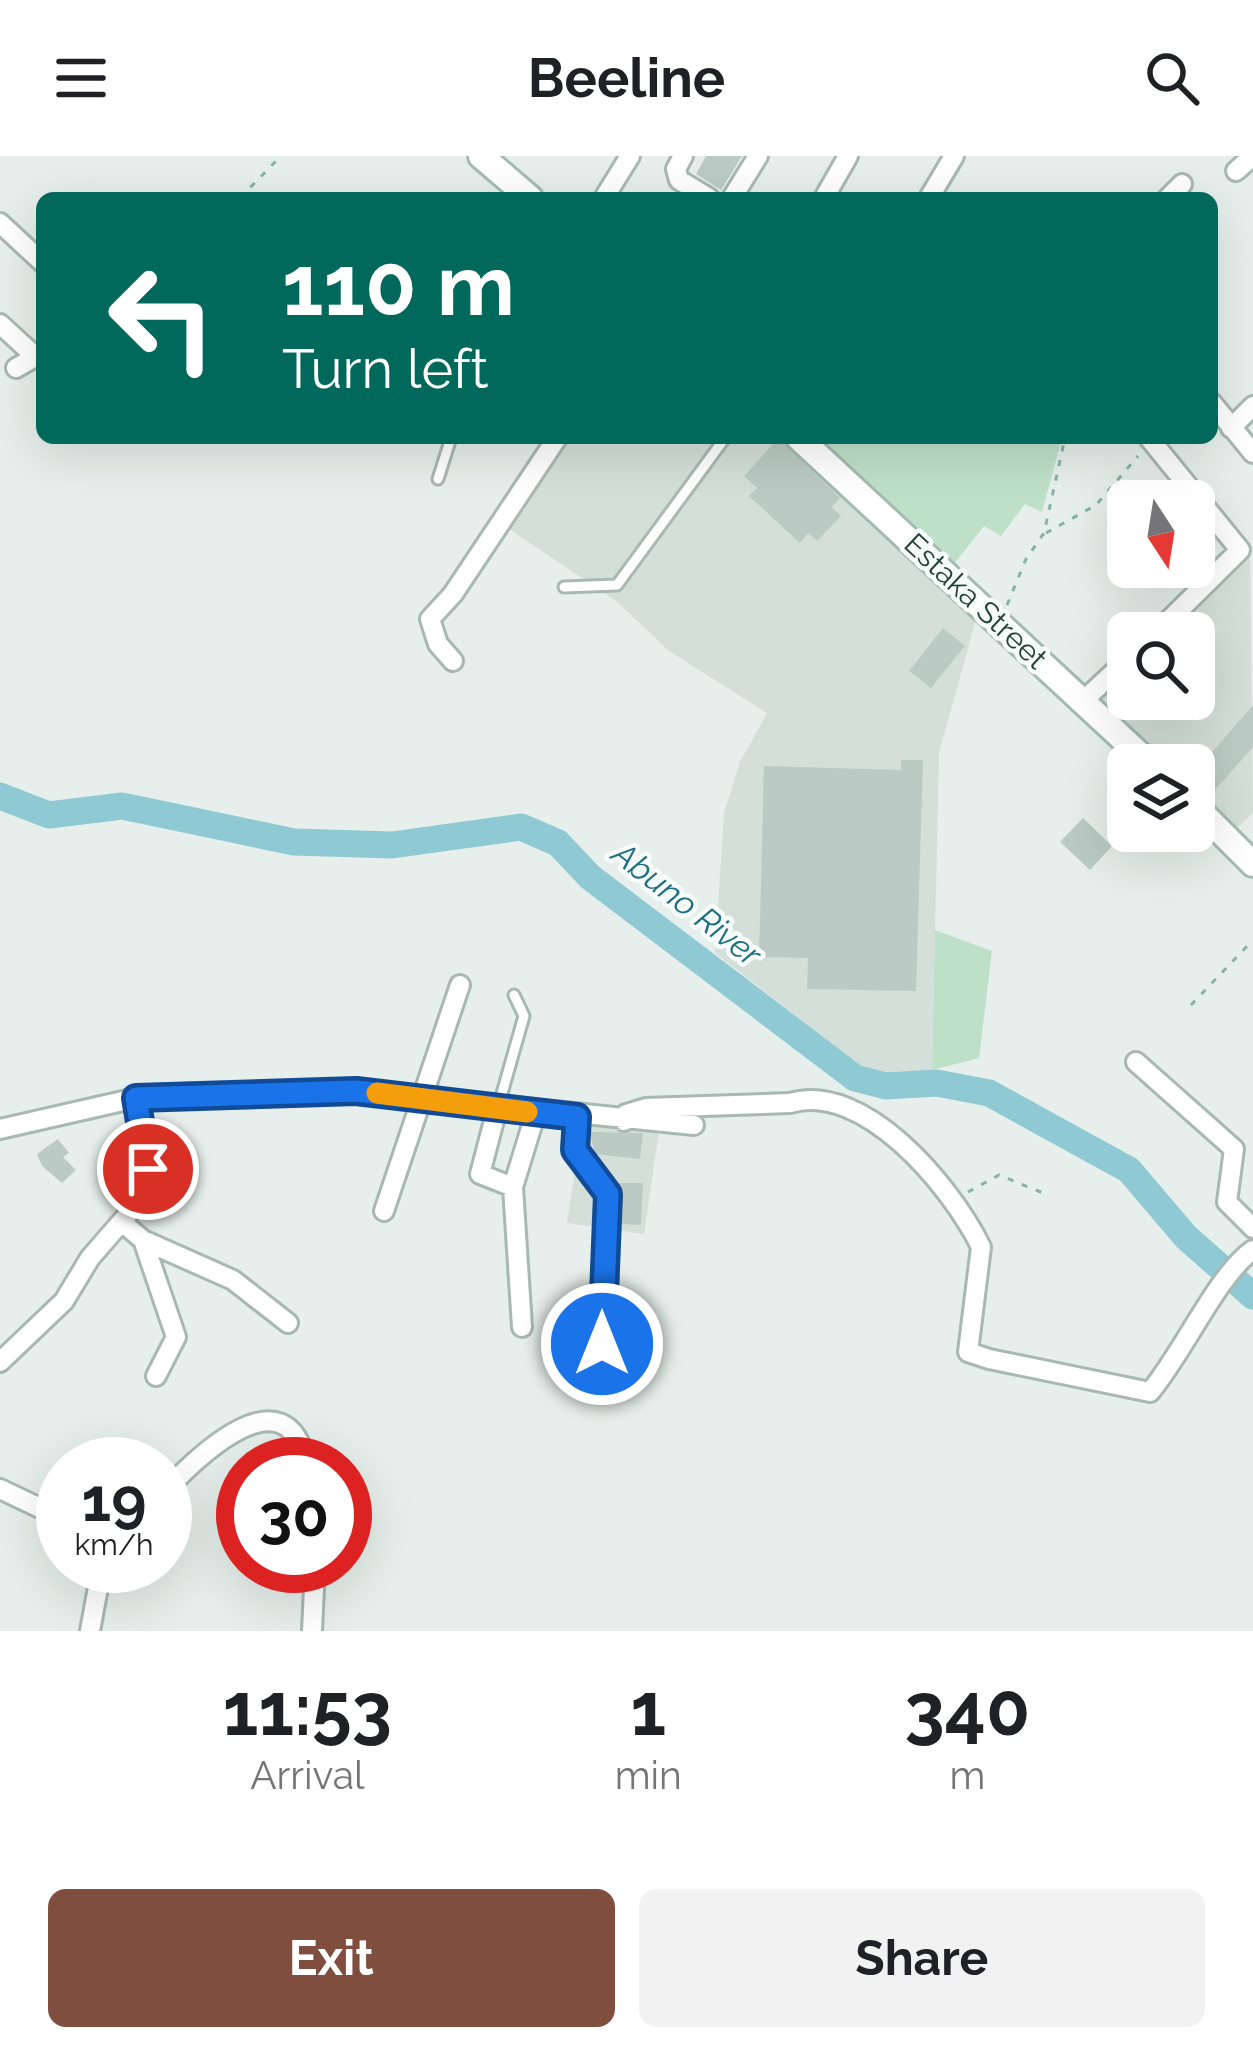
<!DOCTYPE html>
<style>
body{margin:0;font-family:Raleway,sans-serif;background:#f2f2f2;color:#202124;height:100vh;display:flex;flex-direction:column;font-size:45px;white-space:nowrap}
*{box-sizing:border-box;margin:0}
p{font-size:39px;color:#757577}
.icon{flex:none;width:66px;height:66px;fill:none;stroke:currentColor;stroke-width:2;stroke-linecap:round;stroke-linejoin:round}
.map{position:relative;height:1475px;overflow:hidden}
.side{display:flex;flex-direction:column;background:#fff;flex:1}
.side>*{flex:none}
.top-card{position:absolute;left:36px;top:36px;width:1182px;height:252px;border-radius:18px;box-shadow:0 12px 48px #0002;background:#00695c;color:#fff;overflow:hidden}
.needle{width:78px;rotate:168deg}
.fabs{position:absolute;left:1107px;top:324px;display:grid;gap:24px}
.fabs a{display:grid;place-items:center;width:108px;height:108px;border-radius:18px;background:#fff;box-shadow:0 12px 48px #0002;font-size:60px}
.speed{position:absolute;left:36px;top:1281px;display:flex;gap:24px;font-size:60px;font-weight:700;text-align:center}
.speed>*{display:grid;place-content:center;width:156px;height:156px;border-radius:50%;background:#fff;box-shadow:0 12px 48px #0002;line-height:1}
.speed small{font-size:30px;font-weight:400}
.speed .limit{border:18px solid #d22;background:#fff;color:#111}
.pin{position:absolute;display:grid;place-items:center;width:102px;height:102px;color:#fff;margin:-51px;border:6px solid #fff;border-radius:50%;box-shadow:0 3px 12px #0007}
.me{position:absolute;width:132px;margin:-66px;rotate:0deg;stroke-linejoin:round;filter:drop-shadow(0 0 9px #0008)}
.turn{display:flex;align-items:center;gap:42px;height:252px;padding:0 48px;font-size:54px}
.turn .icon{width:156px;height:156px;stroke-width:2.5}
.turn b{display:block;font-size:84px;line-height:102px}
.eta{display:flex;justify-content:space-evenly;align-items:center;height:204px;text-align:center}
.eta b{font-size:72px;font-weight:700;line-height:84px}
.primary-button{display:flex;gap:24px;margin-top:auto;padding:24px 48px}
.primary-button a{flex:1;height:138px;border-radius:18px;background:#7f4e3f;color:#fff;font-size:48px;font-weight:700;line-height:138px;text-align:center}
.primary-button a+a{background:#f2f2f2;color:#202124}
header{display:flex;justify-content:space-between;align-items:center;height:156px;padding:0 48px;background:#fff;font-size:54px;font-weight:700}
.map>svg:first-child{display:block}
</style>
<header><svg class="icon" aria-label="menu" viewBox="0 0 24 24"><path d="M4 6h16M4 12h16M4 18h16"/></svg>Beeline<svg class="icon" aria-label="search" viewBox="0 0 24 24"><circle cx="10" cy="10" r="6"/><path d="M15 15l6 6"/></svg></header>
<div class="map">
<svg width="1253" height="1475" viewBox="0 0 1253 1475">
<rect width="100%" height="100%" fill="#e6efeb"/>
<!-- built -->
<path fill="#d4dfda" d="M 565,282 L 778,282 L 977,460 L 939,597 L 932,914 L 893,921 L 861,910 L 715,797 L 724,657 L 740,606 L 767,557 L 669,495 L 616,445 L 506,371 Z
M 1250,393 L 1253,657 L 1231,677 L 1194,638 L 1194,609 L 1164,609 L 1092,543 L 1128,509 L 1128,543 L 1194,543 L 1194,477 L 1161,477 Z
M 583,964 L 659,975 L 644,1078 L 567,1067 Z"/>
<!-- green -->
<path fill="#bfe0c8" d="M 812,282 L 1062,282 L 1042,356 L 1025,348 L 1001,380 L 984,370 L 954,408 Z
M 935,774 L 992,795 L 979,902 L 932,914 Z"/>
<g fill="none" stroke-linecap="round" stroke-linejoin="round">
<!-- river -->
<path stroke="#8ec9d4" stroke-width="27" d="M 0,640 L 49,659 L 122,650 L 294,686 L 392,689 L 521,671 L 558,687 L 590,721 L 855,922 L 886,930 L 937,927 L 989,937 L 1129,1014 L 1186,1081 L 1253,1140"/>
</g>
<!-- building -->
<path fill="#bbcac4" d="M 706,0 L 742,0 L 721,34 L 696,18 Z
M 778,282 L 840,342 L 832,351 L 841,360 L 817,385 L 808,377 L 800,387 L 749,340 L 757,332 L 744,320 Z
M 943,472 L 965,490 L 931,532 L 909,515 Z
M 1253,549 L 1253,591 L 1214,635 L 1194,617 Z
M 901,604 L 923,604 L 916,835 L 807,833 L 808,802 L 759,801 L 764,610 L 901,614 Z
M 1083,662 L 1112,690 L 1090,714 L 1060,686 Z
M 590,976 L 643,977 L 640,1003 L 595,998 Z
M 58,983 L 69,997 L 63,1001 L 76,1014 L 62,1027 L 42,1010 L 37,998 Z
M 616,1027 L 643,1027 L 641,1069 L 620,1068 Z"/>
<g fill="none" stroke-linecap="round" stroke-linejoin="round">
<!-- lane casing -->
<g stroke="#a8b8b2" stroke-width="15">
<path id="lane" d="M 438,323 L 451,282
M 564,431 L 617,429 L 725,282
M 499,948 L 524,860 L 514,839"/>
</g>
<!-- street casing -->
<g stroke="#a8b8b2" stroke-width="24">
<path id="street" d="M 683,0 L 676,13 L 679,24 L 709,42
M 1236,15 L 1253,0
M 604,42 L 630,0
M 732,42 L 758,0
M 824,42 L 848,0
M 929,42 L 954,0
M 1168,42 L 1182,28
M 0,67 L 42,106
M 0,168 L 37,202
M 16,212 L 42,197
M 1212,247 L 1253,297
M 1231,272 L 1253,250
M 1149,282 L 1240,394 L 1156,477
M 453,505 L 438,488 L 430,463 L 453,438 L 557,282
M 1083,545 L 1128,503
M 1136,906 L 1234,993 L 1227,1046 L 1253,1072
M 497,953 L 480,1018 L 513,1031
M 577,961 L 575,993 L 608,1038 L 602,1188
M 624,965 L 626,958 L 646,952 L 790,947 C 864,925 951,1030 981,1091 L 968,1196 L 989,1203 L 1150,1236 C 1183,1197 1218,1118 1253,1094
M 0,973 L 136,942 L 356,935 L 694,969
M 384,1055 L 460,829
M 123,1067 L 143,1084 L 233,1124 L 288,1167
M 143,1084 L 176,1181 L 156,1220
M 522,1171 L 513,1031 L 536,956
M 0,1206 L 64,1145 L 90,1102 L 149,1034 L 136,942
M 0,1333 L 63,1363
M 165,1335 C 197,1301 287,1213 306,1308
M 90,1475 L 102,1410
M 312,1475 L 315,1410"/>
</g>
<!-- secondary casing -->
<g stroke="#a4bbb3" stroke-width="30">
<path id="secondary" d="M 481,0 L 530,42
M 799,282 L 1151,609
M 1194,649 L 1253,708"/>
</g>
<!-- path -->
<path stroke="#86b3a5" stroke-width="3" stroke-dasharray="6 9" stroke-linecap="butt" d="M 240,42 L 281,0
M 1046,377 L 1096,349 L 1138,300
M 1007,449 L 1026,403 L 1044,377 L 1065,282
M 1191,849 L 1253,784
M 968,1036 L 999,1019 L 1048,1039"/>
<!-- lane -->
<use href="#lane" stroke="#fff" stroke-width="9"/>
<!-- street -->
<use href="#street" stroke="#fff" stroke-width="18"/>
<!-- secondary -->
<use href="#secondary" stroke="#fff" stroke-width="24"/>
</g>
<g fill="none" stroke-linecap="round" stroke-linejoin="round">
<!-- route casing -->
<g stroke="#114b97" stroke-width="30">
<path id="route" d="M 148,1013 L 136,942 L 356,935 L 577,961 L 575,994 L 608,1038 L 602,1188"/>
</g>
<!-- route -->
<use href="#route" stroke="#1a73e8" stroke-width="21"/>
<!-- slow -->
<path stroke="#f59e0b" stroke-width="21" d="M 377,937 L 527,956"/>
</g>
<g text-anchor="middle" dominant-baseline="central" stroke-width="9" stroke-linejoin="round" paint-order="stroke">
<!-- street labels -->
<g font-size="30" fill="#24423a" stroke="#f7fbf9">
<text transform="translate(976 445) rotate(43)">Estaka Street</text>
</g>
<!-- water labels -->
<g font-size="33" font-style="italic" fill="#1c6f80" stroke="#f7fbf9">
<text transform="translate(687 748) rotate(38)">Abuno River</text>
</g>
</g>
</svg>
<div class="fabs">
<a><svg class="needle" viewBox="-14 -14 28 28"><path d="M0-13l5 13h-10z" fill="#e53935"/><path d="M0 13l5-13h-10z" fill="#757577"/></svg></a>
<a><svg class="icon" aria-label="search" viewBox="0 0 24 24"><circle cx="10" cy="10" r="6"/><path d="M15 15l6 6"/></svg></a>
<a><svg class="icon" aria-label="layers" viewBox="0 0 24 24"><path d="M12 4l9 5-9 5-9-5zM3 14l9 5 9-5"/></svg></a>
</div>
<div class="speed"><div>19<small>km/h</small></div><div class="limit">30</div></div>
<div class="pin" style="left:148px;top:1013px;background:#d93025"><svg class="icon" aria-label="arrive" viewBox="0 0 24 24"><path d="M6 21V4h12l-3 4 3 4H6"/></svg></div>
<svg class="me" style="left:602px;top:1188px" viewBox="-20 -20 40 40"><circle r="17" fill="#1a73e8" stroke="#fff" stroke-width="3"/><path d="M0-11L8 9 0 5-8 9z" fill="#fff"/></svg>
<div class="top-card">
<div class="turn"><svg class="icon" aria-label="left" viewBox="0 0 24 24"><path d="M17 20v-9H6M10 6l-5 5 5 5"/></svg><div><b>110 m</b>Turn left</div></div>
</div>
</div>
<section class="side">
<div class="eta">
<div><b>11:53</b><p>Arrival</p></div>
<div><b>1</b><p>min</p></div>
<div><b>340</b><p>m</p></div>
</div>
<div class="primary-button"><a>Exit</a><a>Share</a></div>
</section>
